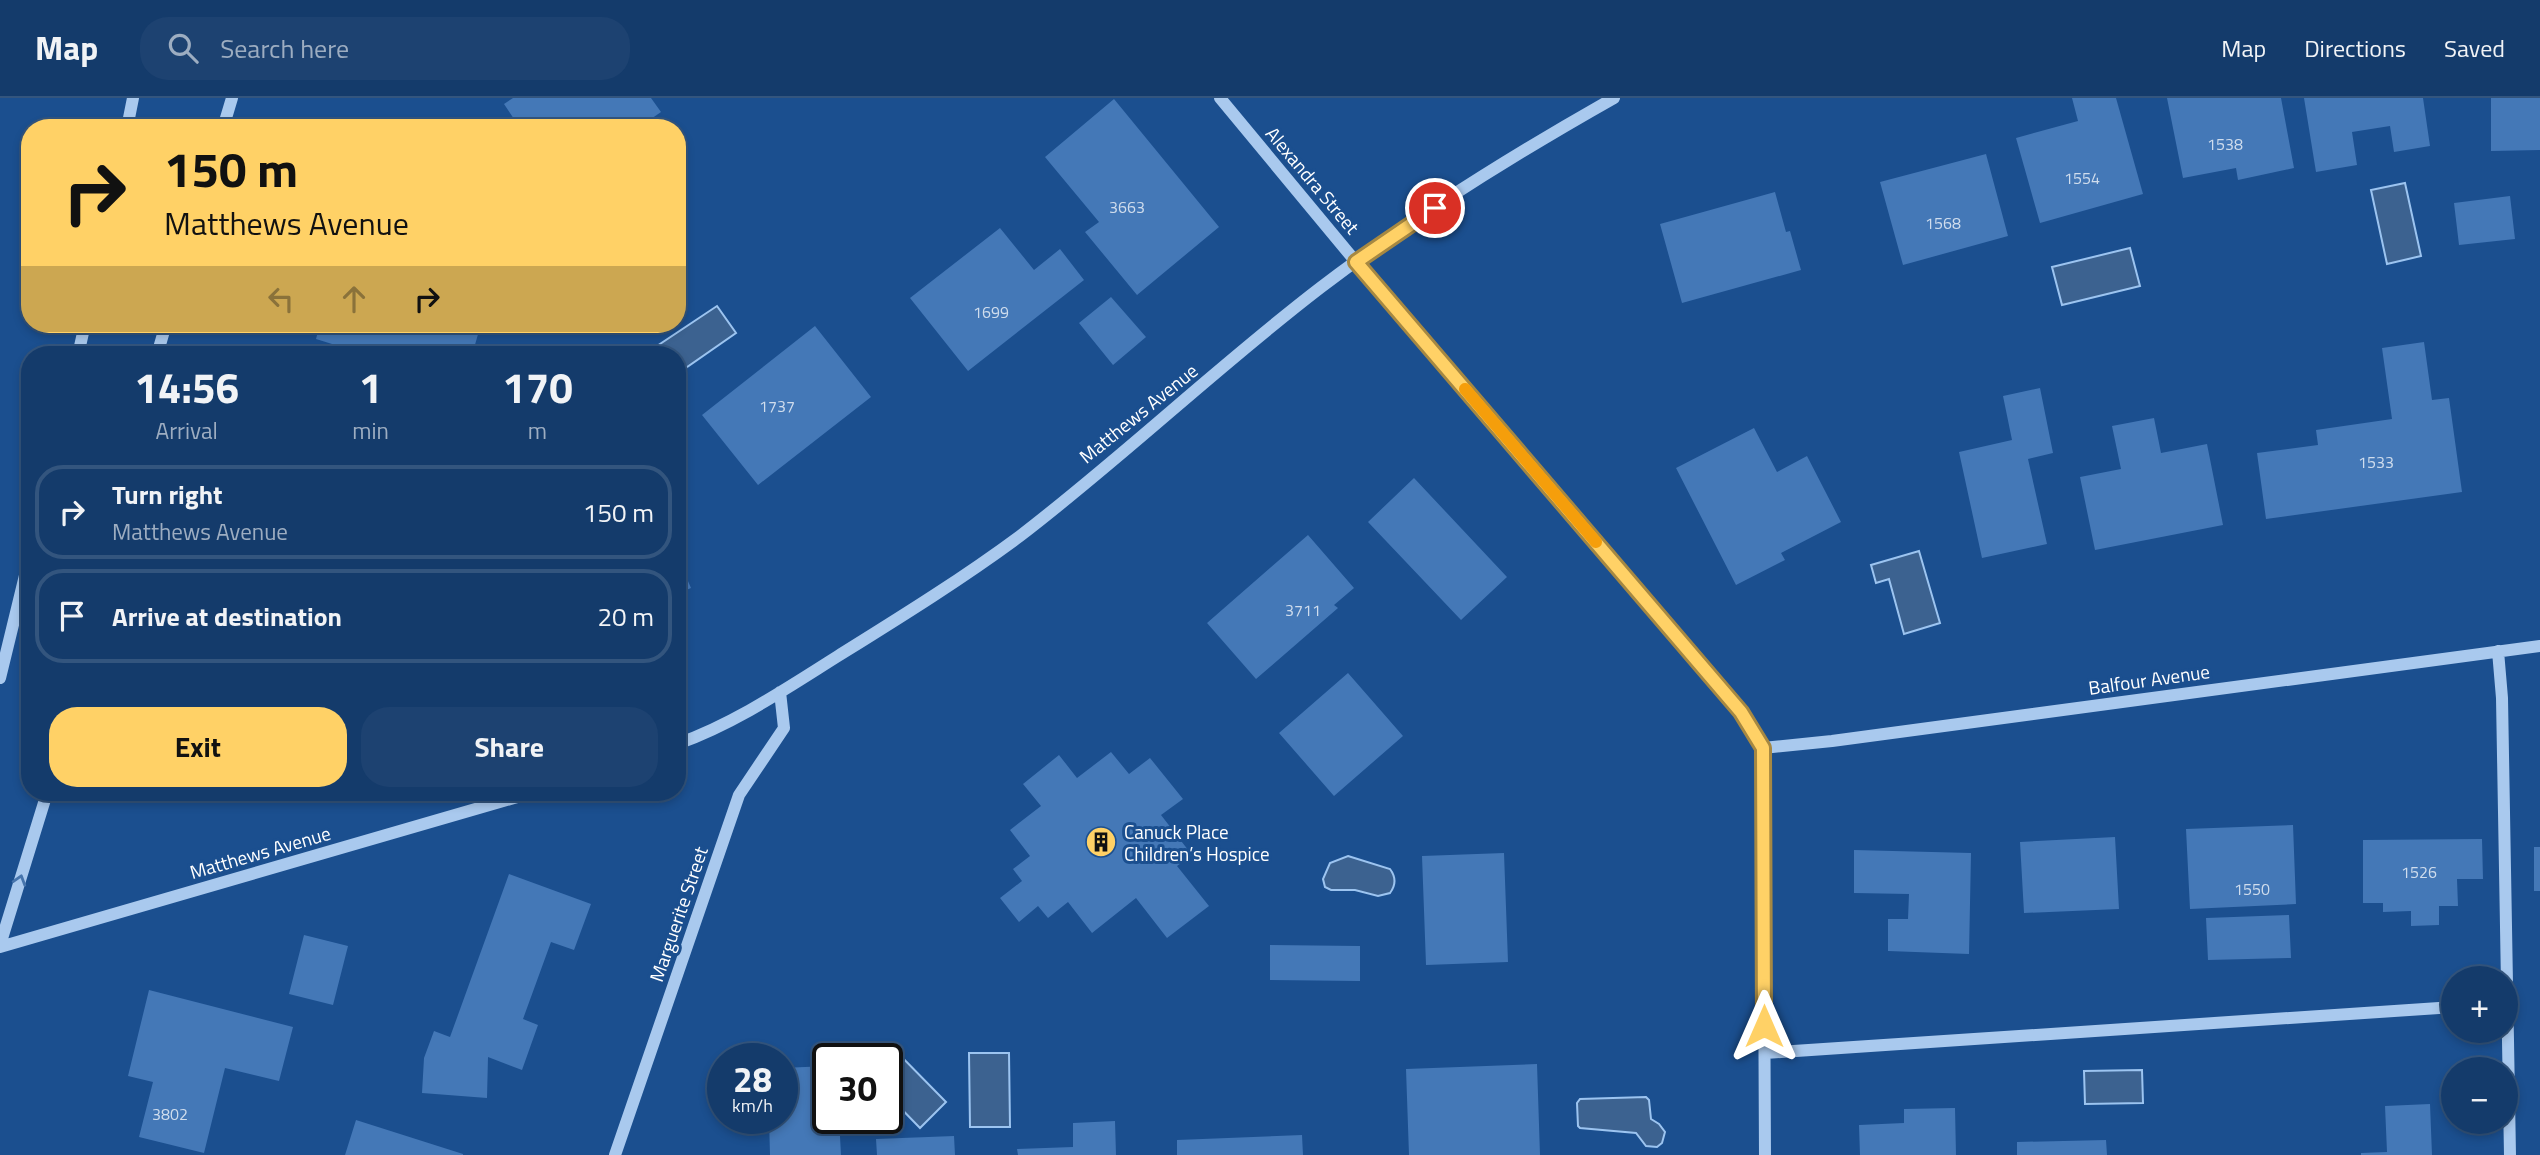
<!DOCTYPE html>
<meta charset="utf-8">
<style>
body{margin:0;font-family:"Titillium Web",sans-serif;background:#1d4271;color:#f1f3f6;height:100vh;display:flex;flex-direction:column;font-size:26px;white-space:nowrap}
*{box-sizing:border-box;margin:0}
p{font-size:23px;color:#9dadc1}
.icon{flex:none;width:38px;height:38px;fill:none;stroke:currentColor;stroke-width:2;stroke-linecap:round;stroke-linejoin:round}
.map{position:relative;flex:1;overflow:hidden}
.panel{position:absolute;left:21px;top:248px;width:665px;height:455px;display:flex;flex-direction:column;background:#143b6b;border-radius:28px;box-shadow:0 4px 10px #0003,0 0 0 2px #33557e}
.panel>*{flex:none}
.guide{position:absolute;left:21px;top:21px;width:665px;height:214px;border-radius:28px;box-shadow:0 4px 10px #0003,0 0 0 2px #33557e;background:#ffd166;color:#111;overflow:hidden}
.buttons{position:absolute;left:2441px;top:868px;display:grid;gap:14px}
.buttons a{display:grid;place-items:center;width:77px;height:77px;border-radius:50%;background:#143b6b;box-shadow:0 4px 10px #0003,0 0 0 2px #33557e;font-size:35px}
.speed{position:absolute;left:707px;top:945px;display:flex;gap:14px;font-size:35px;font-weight:700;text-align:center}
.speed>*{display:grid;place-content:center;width:91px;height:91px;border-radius:50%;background:#143b6b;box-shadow:0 4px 10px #0003,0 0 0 2px #33557e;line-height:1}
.speed small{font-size:18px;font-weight:400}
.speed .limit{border:4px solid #111;border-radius:10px;background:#fff;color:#111}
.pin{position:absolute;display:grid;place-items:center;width:60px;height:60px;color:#fff;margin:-30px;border:4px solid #fff;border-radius:50%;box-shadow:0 2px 7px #0007}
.me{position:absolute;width:77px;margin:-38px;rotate:0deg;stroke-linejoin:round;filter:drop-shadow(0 0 5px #0008)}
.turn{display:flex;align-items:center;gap:24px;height:147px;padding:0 28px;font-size:32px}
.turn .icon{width:91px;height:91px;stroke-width:2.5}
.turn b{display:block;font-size:49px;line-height:60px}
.lanes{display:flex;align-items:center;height:66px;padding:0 28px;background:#0003;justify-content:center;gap:35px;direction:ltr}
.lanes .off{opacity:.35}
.eta{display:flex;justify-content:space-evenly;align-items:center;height:119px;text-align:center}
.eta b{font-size:42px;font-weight:700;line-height:49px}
.button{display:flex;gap:14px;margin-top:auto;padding:14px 28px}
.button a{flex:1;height:80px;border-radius:28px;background:#ffd166;color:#111;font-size:28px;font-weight:700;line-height:80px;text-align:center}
.button a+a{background:#1d4271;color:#f1f3f6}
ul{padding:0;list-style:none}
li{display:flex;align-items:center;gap:21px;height:94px;margin:0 14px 10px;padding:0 14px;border:4px solid #33557e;border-radius:28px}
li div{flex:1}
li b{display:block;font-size:26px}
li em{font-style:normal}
header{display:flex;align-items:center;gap:42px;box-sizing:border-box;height:98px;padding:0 35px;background:#143b6b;border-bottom:2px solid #33557e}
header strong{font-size:33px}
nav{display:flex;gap:38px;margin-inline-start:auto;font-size:24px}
.search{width:490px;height:63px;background:#1d4271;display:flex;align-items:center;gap:18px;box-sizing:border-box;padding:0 24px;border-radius:28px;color:#9dadc1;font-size:26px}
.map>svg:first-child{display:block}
</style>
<header>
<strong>Map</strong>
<div class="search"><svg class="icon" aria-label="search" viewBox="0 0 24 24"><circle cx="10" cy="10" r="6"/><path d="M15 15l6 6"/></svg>Search here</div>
<nav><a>Map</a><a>Directions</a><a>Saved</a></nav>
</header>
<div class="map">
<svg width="2540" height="1057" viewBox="0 0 2540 1057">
<rect width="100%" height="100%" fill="#1b4f8f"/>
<!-- water -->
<path fill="#3c6290" stroke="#9cc4f0" stroke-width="2" d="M 2405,85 L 2421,158 L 2387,166 L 2371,92 Z
M 2130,150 L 2140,188 L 2062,207 L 2052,169 Z
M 717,208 L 736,235 L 677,276 L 677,257 L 664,257 L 657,248 Z
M 1919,453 L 1940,525 L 1904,536 L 1889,481 L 1876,485 L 1871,467 Z
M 1348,758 L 1390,771 C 1396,779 1396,787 1390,795 L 1378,798 L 1355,792 L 1331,792 L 1325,789 L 1323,781 L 1330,765 Z
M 888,945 L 946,1004 L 920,1030 L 887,996 L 887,961 L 872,961 Z
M 969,955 L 1009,955 L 1010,1029 L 970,1029 Z
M 2142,972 L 2143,1005 L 2085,1006 L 2084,973 Z
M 1646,999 L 1649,1002 L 1651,1021 L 1659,1026 L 1665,1034 L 1662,1045 L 1657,1049 L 1646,1048 L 1636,1035 L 1580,1030 L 1578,1028 L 1577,1005 L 1580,1001 Z"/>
<!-- building -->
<path fill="#4478b7" d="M 513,0 L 651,0 L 661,14 L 638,30 L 520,30 L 504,6 Z
M 2072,0 L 2116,0 L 2143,96 L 2040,125 L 2016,40 L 2078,23 Z
M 2167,0 L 2281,0 L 2294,70 L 2238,82 L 2236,70 L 2183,80 Z
M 2304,0 L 2423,0 L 2430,48 L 2394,54 L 2390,28 L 2352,34 L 2357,67 L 2316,74 Z
M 2491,0 L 2540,0 L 2540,52 L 2491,53 Z
M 1114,1 L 1219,129 L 1137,197 L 1085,134 L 1099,124 L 1045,59 Z
M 1986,56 L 2008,138 L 1903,167 L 1880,84 Z
M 1775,94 L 1786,134 L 1790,133 L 1801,172 L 1682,205 L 1660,126 Z
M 2510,98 L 2515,141 L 2459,147 L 2454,105 Z
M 1000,130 L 1034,172 L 1060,151 L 1084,182 L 968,273 L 910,200 Z
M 1111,199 L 1146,239 L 1113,267 L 1079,225 Z
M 320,226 L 481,226 L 472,257 L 343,257 L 345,250 L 316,241 Z
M 815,228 L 871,299 L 758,387 L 702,317 Z
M 2424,244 L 2432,302 L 2449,300 L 2462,394 L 2266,421 L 2257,355 L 2318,347 L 2316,332 L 2392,321 L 2382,250 Z
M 2040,290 L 2053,355 L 2028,361 L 2047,446 L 1982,460 L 1959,354 L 2012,342 L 2003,298 Z
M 2154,320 L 2161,355 L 2207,346 L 2223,427 L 2095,452 L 2080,379 L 2121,371 L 2112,328 Z
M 1754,330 L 1777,374 L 1807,358 L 1841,424 L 1781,455 L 1785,462 L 1736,487 L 1676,370 Z
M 1414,380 L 1507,479 L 1461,522 L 1368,424 Z
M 1308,437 L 1354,490 L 1334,507 L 1338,510 L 1256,581 L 1207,525 Z
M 677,458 L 691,490 L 677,496 Z
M 1348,575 L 1403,638 L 1334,698 L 1279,635 Z
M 1111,654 L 1129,676 L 1150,660 L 1183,701 L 1161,717 L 1192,757 L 1177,768 L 1209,808 L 1167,840 L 1136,800 L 1092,835 L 1068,804 L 1048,820 L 1038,808 L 1019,824 L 1000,800 L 1022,783 L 1013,771 L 1030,758 L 1010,732 L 1041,708 L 1023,686 L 1059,657 L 1077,680 Z
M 2293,727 L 2296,806 L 2190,811 L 2186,731 Z
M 2115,739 L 2119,811 L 2024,815 L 2020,744 Z
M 2482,741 L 2483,781 L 2457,781 L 2458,808 L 2439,808 L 2439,827 L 2411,828 L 2411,813 L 2383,814 L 2383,805 L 2363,805 L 2363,742 Z
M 2534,749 L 2540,749 L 2540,793 L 2534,793 Z
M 1854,752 L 1971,755 L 1969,856 L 1888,853 L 1888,821 L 1908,821 L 1909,796 L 1854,795 Z
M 1504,755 L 1508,864 L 1426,867 L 1422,758 Z
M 509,776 L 591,806 L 574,852 L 551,844 L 523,921 L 538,927 L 522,972 L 488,959 L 487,1000 L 422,995 L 424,960 L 434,933 L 450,939 Z
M 2289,817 L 2291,860 L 2208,862 L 2206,820 Z
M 304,837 L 348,848 L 333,907 L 289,896 Z
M 1270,847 L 1360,848 L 1360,883 L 1270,882 Z
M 149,892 L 293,929 L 279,983 L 225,970 L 204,1055 L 139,1039 L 153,984 L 128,978 Z
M 1537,966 L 1540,1057 L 1409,1057 L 1406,971 Z
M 828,968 L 828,1020 L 839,1020 L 841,1057 L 770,1057 L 769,1020 L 782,1020 L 782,970 Z
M 2430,1006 L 2432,1057 L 2361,1057 L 2361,1055 L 2387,1054 L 2385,1008 Z
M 1955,1010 L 1956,1057 L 1860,1057 L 1859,1027 L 1904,1025 L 1904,1011 Z
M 356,1022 L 463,1056 L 463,1057 L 345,1057 Z
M 1115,1023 L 1116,1057 L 1018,1057 L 1017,1051 L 1073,1049 L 1073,1025 Z
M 1302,1037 L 1303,1057 L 1177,1057 L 1177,1042 Z
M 954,1038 L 955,1057 L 877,1057 L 876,1041 Z
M 2106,1042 L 2107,1057 L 2017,1057 L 2017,1044 Z"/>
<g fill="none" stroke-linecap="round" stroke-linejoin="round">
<!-- minor -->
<path stroke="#a9c9ee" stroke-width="12" d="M 1220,0 L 1356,164 L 1741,614 L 1763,650 L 1765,1057
M 127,30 L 133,0
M 223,30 L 232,0
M 78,257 L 85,226
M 157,257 L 166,226
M 2498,553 L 2502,600 L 2510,1057
M 0,580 L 30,457
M 677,646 C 734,626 787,590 838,558 C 899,520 962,481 1020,438 C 1123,359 1217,269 1320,190 C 1413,119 1513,57 1614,0
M 1763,650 L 1832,643 L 2540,548
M 0,847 L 47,695
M 0,849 L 531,695
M 1765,955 L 2454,909
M 615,1057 L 739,697 L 784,630 L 780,594"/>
</g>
<!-- one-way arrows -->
<defs><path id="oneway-chevron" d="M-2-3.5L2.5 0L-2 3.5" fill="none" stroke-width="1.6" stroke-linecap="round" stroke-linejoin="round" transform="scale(1.75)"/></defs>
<use stroke="#4674ac" href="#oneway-chevron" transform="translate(20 782) rotate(-73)"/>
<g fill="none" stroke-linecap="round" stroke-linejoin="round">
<!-- route casing -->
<g stroke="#a68842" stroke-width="18">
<path id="route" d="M 1435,110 L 1356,164 L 1741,614 L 1763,650 L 1764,928"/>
</g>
<!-- route -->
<use href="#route" stroke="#ffd166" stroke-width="12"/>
<!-- slow -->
<path stroke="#f59e0b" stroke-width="12" d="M 1465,291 L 1596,444"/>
</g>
<!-- icons -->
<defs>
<g id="building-disc" transform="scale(1.575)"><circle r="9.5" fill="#ffd166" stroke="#1b4f8f"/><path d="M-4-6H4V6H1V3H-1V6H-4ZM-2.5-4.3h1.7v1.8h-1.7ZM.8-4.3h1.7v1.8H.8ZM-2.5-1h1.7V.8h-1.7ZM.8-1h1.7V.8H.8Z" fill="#111"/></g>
</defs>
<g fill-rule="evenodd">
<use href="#building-disc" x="1101" y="744"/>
</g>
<g text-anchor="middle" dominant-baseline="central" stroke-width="6" stroke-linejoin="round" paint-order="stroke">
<!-- number labels -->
<g font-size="16" fill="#d0dded">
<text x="2225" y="46">1538</text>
<text x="2082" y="80">1554</text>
<text x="1127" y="109">3663</text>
<text x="1943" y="125">1568</text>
<text x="991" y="214">1699</text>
<text x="777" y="308">1737</text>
<text x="2376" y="364">1533</text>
<text x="1303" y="512">3711</text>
<text x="2419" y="774">1526</text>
<text x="2252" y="791">1550</text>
<text x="170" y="1016">3802</text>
</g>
<!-- street labels -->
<g font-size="19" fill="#fff" stroke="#1b4f8f">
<text transform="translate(1313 82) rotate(50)">Alexandra Street</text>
<text transform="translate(1138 315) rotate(-39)">Matthews Avenue</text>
<text transform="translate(2149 581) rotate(-8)">Balfour Avenue</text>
<text transform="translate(260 754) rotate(-16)">Matthews Avenue</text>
<text transform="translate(678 816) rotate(-71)">Marguerite Street</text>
</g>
<!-- poi labels -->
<g font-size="19" fill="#fff" stroke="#1b4f8f" text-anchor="start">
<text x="1124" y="733">Canuck Place<tspan x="1124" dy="22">Children’s Hospice</tspan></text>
</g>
</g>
</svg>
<div class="buttons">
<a>+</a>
<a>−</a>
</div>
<div class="speed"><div>28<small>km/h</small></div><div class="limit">30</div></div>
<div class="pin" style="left:1435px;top:110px;background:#d93025"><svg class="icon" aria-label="arrive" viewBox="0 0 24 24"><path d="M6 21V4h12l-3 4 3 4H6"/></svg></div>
<svg class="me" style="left:1764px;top:928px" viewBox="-20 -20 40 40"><path d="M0-17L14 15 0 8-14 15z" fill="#ffd166" stroke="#fff" stroke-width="4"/></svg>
<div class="guide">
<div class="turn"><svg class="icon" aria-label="right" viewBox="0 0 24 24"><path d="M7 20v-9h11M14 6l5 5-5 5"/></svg><div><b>150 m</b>Matthews Avenue</div></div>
<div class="lanes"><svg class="icon off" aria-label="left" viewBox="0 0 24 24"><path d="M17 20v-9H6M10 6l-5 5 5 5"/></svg><svg class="icon off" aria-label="ahead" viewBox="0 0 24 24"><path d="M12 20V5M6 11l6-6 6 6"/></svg><svg class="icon" aria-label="right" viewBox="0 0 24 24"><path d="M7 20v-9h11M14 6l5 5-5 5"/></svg></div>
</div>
<section class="panel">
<div class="eta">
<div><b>14:56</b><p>Arrival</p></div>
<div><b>1</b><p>min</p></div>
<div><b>170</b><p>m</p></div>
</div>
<ul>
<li><svg class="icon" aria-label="right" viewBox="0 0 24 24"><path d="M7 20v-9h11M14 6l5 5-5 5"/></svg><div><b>Turn right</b><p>Matthews Avenue</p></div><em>150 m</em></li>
<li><svg class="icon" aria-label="arrive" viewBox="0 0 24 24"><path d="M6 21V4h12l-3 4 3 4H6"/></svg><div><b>Arrive at destination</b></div><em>20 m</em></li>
</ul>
<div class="button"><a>Exit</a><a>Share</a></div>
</section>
</div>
